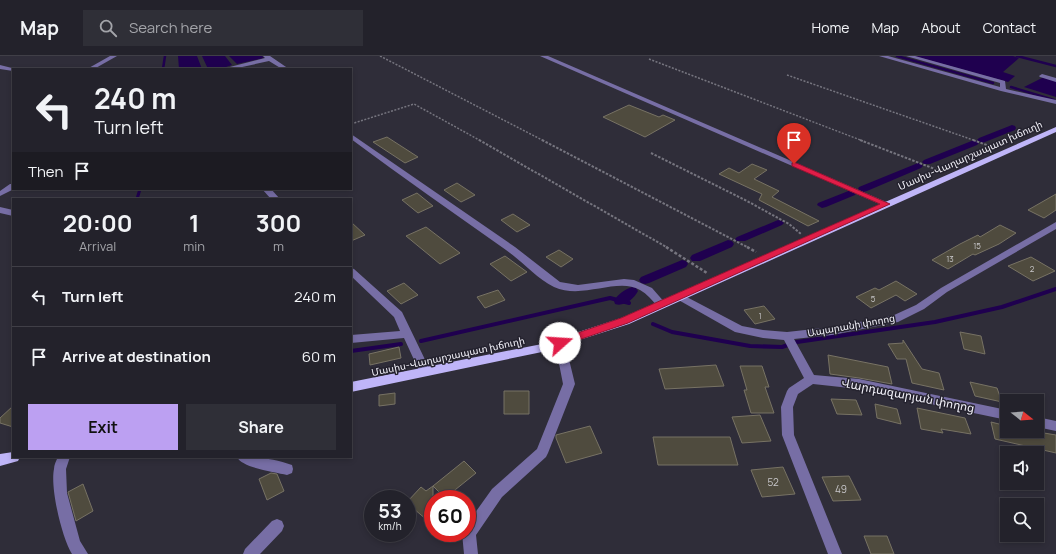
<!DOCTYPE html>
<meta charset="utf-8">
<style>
body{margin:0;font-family:Manrope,"Noto Sans Armenian",sans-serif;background:#2f2f37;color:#f1f3f6;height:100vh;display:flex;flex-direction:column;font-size:15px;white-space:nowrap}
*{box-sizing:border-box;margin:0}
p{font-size:13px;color:#a3a4a9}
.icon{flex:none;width:22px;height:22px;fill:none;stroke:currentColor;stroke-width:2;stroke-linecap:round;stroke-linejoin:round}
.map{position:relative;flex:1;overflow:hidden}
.drawer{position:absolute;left:12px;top:142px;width:340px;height:260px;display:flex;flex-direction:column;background:#23222b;border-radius:0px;box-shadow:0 2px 6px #0003,0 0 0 1px #403f47}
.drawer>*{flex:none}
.banner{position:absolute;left:12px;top:12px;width:340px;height:122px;border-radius:0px;box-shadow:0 2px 6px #0003,0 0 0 1px #403f47;background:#23222b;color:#f1f3f6;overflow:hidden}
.needle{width:26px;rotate:107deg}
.fabs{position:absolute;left:1000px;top:338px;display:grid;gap:8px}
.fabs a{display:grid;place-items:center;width:44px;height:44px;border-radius:0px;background:#23222b;box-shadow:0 2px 6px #0003,0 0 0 1px #403f47;font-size:20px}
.speed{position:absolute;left:364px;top:434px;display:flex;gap:8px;font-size:20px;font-weight:700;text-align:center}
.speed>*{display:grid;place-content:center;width:52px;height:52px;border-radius:50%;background:#23222b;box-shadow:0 2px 6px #0003,0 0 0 1px #403f47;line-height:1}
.speed small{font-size:10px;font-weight:400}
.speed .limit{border:6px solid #d22;background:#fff;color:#111}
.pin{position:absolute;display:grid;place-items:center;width:34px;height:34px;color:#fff;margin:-41px -17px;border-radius:50% 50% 50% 0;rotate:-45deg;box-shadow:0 0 4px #0007}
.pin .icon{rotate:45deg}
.me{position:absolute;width:44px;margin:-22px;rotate:71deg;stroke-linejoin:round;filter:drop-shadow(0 0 3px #0008)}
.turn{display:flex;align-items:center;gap:14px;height:84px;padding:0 16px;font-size:18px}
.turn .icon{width:52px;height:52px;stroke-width:2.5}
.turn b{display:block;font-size:28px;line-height:34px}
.then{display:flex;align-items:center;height:38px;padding:0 16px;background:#0003;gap:8px;font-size:15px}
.eta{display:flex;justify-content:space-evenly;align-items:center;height:68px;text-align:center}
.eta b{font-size:24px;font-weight:700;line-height:28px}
.button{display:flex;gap:8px;margin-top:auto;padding:8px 16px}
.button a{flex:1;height:46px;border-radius:0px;background:#bca0f2;color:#111;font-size:16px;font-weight:700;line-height:46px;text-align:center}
.button a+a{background:#2f2f37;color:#f1f3f6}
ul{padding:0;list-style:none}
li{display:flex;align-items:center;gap:12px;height:60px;padding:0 16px;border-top:1px solid #403f47}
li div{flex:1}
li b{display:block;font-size:15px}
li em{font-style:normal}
header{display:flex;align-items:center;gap:24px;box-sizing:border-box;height:56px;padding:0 20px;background:#23222b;border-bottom:1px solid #403f47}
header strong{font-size:19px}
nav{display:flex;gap:22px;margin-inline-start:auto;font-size:14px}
.search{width:280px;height:36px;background:#2f2f37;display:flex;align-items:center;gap:10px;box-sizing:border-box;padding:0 14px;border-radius:0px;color:#a3a4a9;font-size:15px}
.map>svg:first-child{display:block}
</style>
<header>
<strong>Map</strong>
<div class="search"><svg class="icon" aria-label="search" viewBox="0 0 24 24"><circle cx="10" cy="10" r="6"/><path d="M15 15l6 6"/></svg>Search here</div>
<nav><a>Home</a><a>Map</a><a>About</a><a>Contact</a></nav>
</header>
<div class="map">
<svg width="1056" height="498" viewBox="0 0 1056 498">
<rect width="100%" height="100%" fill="#2f2d39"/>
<!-- water -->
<path fill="#1f004f" d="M 178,0 L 197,0 L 202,13 L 179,13 Z
M 202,0 L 225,0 L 232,9 L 220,13 L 208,13 Z
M 229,0 L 262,0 L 264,2 L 237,8 Z
M 914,0 L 1013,0 L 1019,2 L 1003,16 L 1015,20 L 1008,26 Z
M 1044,21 L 1056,25 L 1056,41 L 1024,31 Z"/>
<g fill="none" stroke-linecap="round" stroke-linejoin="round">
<!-- stream-far2 -->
<path stroke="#1f004f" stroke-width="2.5" d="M 897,0 L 993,27
M 1017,0 L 1056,10
M 163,13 L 165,0
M 1011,31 L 1054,44"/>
<!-- stream-far1 -->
<path stroke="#1f004f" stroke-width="3" d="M 137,143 L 140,133"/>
<!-- stream -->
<path stroke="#1f004f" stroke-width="4" d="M 653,268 L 672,276 L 750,290 L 782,291 L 797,286 L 935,266 L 1002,251 L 1056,233
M 421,285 L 610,242 L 629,247
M 351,295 L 401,288"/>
<!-- canal -->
<path fill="#1f004f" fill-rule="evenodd" d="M 1012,69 L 1015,70 L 1016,72 L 1015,74 L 985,86 L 982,87 L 977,84 L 979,82 Z
M 974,84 L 977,85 L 979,87 L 977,89 L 930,108 L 924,108 L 922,106 L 924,104 Z
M 918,107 L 921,108 L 923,110 L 921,112 L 867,135 L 863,136 L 858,133 L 859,131 Z
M 851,134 L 855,135 L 856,137 L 855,139 L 826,151 L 822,152 L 817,149 L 818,147 Z
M 778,164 L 782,165 L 784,167 L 782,169 L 745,185 L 737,185 L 735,183 L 737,181 Z
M 728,184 L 732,185 L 734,188 L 732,191 L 700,205 L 692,205 L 690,202 L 692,199 Z
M 682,204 L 686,205 L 688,208 L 686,211 L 649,227 L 645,228 L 641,227 L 639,224 L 641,221 Z
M 632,231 L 636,232 L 638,235 C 634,243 624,251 615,248 L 614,245 C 617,239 625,233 632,231 Z"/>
</g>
<!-- building -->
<path fill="#4f4b3e" stroke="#777264" d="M 629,49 L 659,61 L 663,59 L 675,64 L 645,81 L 603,61 Z
M 387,81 L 418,101 L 405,107 L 373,86 Z
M 752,108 L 767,114 L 754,123 L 779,135 L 772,141 L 819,165 L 808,170 L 759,144 L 762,138 L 719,118 L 729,112 L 739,117 Z
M 457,127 L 475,139 L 461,146 L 444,134 Z
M 417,137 L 433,150 L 418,157 L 402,144 Z
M 1056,138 L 1056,154 L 1044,162 L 1028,154 Z
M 513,158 L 530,169 L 517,176 L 501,164 Z
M 351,166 L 365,179 L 351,185 Z
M 1000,169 L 1016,177 L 999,188 L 975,199 L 973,198 L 948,213 L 932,204 L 960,188 L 978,179 L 980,181 Z
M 426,171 L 460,197 L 440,208 L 406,180 Z
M 559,194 L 573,203 L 561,211 L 546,201 Z
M 505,200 L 527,216 L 511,225 L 490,208 Z
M 1031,201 L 1055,215 L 1033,225 L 1008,210 Z
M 896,225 L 917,238 L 905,245 L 896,239 L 871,252 L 856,241 L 875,232 L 879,234 Z
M 404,227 L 418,239 L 401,248 L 387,235 Z
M 498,234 L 505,244 L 485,252 L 477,241 Z
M 764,250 L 775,263 L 755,268 L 744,254 Z
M 960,276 L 981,280 L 985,298 L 964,293 Z
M 903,284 L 922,313 L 939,317 L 944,334 L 912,327 L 906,303 L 897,303 L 888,288 L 903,287 Z
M 399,291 L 401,302 L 370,309 L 369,298 Z
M 828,299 L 888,311 L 892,328 L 859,322 L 830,318 Z
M 716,309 L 724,330 L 665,333 L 659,313 Z
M 740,310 L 762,310 L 769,331 L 765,331 L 774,357 L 751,357 L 744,334 L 747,334 Z
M 970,326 L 997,332 L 1002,346 L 975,340 Z
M 504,335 L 529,335 L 529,358 L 504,358 Z
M 395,337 L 395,348 L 379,350 L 379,339 Z
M 831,343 L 856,344 L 862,359 L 837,358 Z
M 875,348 L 897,353 L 901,368 L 877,362 Z
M 13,350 L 13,371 L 0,367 L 0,362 Z
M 917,352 L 965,362 L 971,378 L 941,373 L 943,377 L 921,373 Z
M 760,359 L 771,385 L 742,387 L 732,361 Z
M 991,366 L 1007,370 L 1007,375 L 1032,375 L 1056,379 L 1056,397 L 995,383 Z
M 590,370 L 602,397 L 566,407 L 556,382 L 556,379 Z
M 653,381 L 730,381 L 738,409 L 658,409 Z
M 464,405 L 476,417 L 445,442 L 433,430 Z
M 783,411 L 795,438 L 762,441 L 751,414 Z
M 271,417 L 277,418 L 284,435 L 267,444 L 259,423 Z
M 849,420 L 861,444 L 833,445 L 822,421 Z
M 83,428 L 93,455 L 76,465 L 68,436 Z
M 433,430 L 433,457 L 427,464 L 407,447 L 407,446 L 421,431 L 426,435 Z
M 864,480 L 887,480 L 894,498 L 871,498 Z"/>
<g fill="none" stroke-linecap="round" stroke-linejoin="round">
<!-- path-far2 -->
<path stroke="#76757f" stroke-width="1.5" stroke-dasharray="2 1.5" stroke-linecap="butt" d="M 380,0 L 544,85
M 649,3 L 863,85
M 787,19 L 976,85
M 351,68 L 414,48 L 481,85"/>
<!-- path-far1 -->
<path stroke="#76757f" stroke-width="2" stroke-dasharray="2.5 1.5" stroke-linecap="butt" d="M 479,84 L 668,192
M 542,84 L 749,192
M 860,84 L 940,115
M 973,84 L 995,92
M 651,97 L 747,145 L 789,168 L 801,178"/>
<!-- path -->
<path stroke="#76757f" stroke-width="2.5" stroke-dasharray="3 2" stroke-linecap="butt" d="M 666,191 L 707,217
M 747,191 L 756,196"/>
<!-- minor -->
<path fill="#776ea5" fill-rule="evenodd" d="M 110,0 L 117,0 L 94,13 L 87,13 Z
M 263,0 L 270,0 L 289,13 L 282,13 L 269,5 L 233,13 L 222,13 L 265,2 Z
M 540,0 L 548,0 L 891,148 L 887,150 L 884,150 Z
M 879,0 L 888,0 L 1000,31 L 1000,27 L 906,0 L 915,0 L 1005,25 L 1006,33 L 1056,44 L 1056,48 L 1001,35 Z
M 0,9 L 16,13 L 13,13 L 13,15 L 0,13 Z
M 1042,18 L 1056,22 L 1056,26 L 1040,21 L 1039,20 Z
M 351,78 L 515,191 L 560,226 L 578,229 L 624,223 L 634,224 L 652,232 L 666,248 L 665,250 L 657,250 C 652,244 647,238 640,234 C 617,221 583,244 554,231 C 536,222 522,205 506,194 C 454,157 402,121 351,83 Z
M 10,128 L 13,128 L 14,133 L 0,140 L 0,135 Z
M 262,133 L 271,133 L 280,143 L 271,143 Z
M 0,151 L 13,154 L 13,160 L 0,157 Z
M 1056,166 L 1056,173 L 947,236 L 924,253 L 898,266 L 832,279 L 794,283 L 814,319 L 859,323 L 1007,354 L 1007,364 L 859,333 L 813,328 L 798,338 L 793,351 L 794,379 L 842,498 L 828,498 L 782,379 L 781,351 L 787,335 L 789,332 L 804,322 L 784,284 L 763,282 L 735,276 L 675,242 L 673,240 L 675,238 L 681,238 L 742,270 L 763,274 L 787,276 L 832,271 L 892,260 L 916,249 L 941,232 Z
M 351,212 L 354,213 L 402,256 L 431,316 L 429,319 L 425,320 L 421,319 L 404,282 L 351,287 L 351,279 L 400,275 L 394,261 L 351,220 Z
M 560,283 L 564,284 L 565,287 L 575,328 L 548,397 L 546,401 L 502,441 L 476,479 L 478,498 L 464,498 L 462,477 L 467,477 L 467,468 L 492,433 L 537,393 L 563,328 L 555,287 L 556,284 Z
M 1037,361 L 1056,365 L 1056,375 L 1037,371 Z
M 58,401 L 70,401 L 66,413 L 67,437 L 80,485 L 88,498 L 72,498 C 62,482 50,432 54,413 C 54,409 56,405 58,401 Z
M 237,401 C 256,401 274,402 292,409 L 293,413 L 292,417 L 287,419 C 275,416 242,412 237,401 Z
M 277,463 L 282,465 L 284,470 L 282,475 L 260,498 L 243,498 L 245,493 L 272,465 Z"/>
<!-- major -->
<path fill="#bfb5f8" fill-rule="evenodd" d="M 1056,71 L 1056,76 L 629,268 L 542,296 L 351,336 L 351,326 L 542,288 L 621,262 Z
M 13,396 L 13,401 L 20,401 L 18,405 L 0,410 L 0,398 Z"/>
</g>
<!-- route -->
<path fill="#e11d48" stroke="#92132f" d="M 794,106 L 890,148 L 628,267 L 564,289 L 557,289 L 555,287 L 557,284 L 621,262 L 880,148 L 792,110 L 792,107 Z"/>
<g text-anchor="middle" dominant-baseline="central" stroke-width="3" stroke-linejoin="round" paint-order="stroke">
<!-- number labels -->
<g font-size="8" fill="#c8c7ca">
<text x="977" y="189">15</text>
<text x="950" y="202">13</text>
<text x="1032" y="212">2</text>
<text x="873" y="242">5</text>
<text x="760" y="259">1</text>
</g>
<!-- street labels -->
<g font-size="10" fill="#f1f0f8" stroke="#25232f">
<text transform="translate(970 99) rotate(-24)">Մասիս-Վաղարշապատ խճուղի</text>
<text transform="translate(851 269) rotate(-10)">Ապարանի փողոց</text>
<text transform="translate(448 300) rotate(-12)">Մասիս-Վաղարշապատ խճուղի</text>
</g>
<!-- near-number labels -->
<g font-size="10" fill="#c8c7ca">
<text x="773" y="426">52</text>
<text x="841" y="433">49</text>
</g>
<!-- near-street labels -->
<g font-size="12" fill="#f1f0f8" stroke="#25232f">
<text transform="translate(908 339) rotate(11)">Վարդազարյան փողոց</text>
</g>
</g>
</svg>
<div class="fabs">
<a><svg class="needle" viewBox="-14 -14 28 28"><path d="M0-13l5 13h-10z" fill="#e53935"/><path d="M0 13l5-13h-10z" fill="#a3a4a9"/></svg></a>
<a><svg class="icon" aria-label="sound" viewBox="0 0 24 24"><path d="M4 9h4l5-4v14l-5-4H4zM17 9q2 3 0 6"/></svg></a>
<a><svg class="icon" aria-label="search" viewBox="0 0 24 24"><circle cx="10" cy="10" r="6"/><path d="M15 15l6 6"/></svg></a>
</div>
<div class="speed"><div>53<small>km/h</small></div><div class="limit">60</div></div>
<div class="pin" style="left:794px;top:108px;background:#d93025"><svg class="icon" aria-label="arrive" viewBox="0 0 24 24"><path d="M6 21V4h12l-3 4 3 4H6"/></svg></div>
<svg class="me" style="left:560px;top:287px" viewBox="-20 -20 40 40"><circle r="19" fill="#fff"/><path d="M0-13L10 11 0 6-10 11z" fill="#e11d48"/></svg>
<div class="banner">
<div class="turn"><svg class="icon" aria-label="left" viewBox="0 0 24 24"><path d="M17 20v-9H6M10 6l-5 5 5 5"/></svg><div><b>240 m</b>Turn left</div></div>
<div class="then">Then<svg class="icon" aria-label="arrive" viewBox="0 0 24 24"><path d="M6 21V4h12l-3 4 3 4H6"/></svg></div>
</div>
<section class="drawer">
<div class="eta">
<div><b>20:00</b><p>Arrival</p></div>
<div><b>1</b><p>min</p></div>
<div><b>300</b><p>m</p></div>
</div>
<ul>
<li><svg class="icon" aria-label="left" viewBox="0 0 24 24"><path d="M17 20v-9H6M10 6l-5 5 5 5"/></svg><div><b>Turn left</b></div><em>240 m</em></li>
<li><svg class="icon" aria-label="arrive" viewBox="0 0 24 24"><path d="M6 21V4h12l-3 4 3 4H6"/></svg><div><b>Arrive at destination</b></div><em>60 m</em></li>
</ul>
<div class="button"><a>Exit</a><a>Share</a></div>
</section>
</div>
